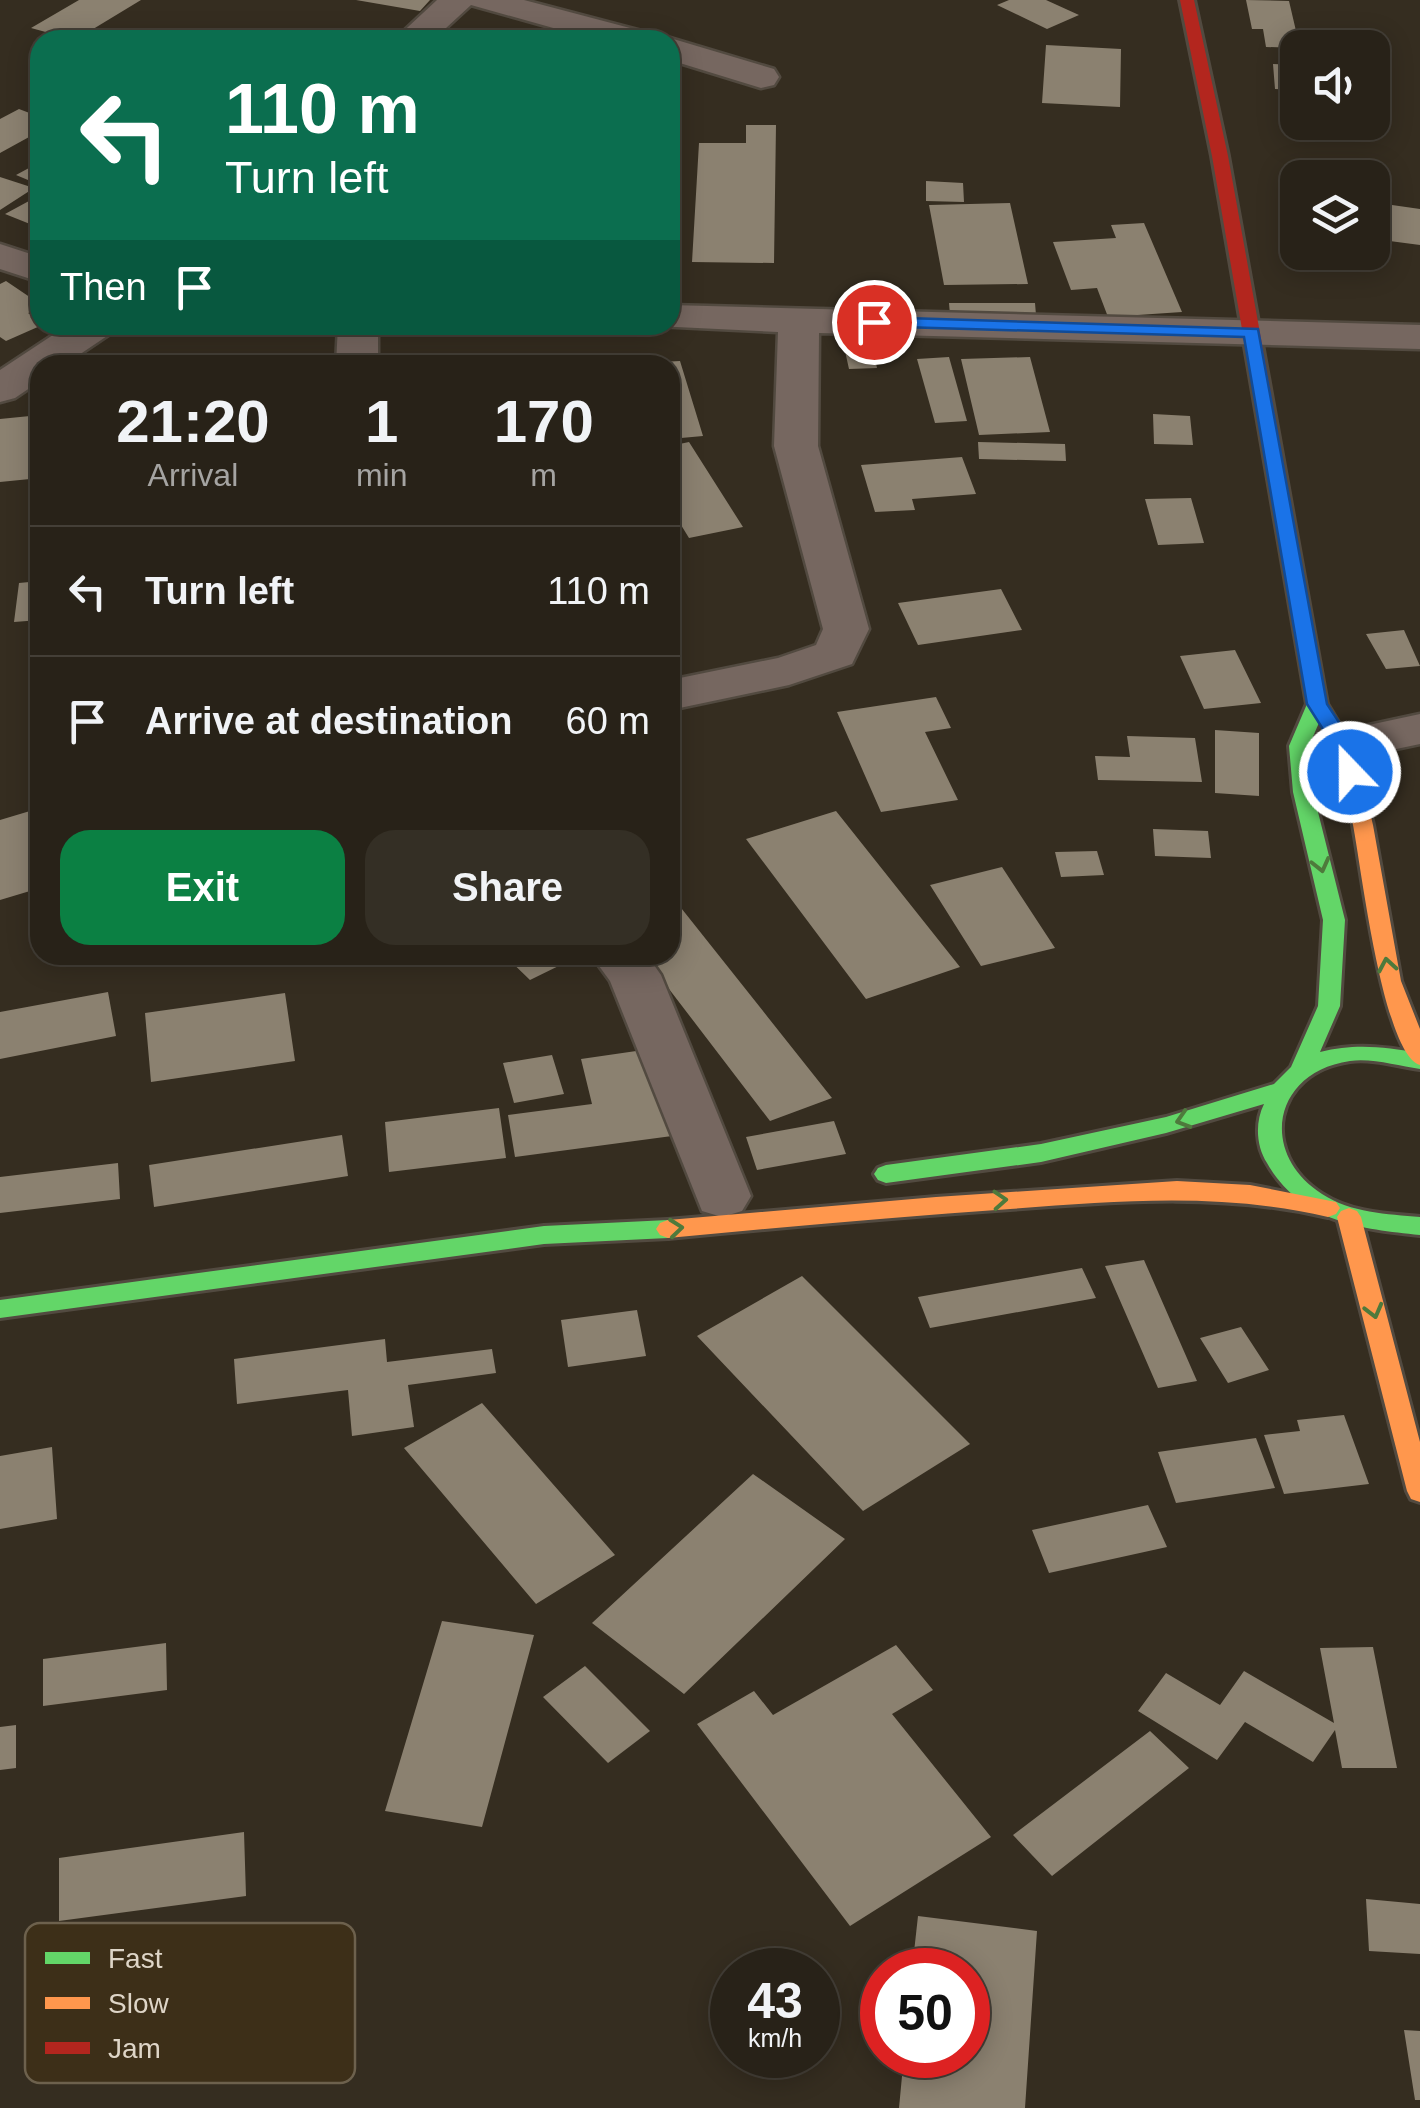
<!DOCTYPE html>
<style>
body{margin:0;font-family:Arial,sans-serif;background:#342f25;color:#f1f3f6;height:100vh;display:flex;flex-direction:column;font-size:38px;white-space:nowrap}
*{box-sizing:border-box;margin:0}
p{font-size:32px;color:#a5a4a2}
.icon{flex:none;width:55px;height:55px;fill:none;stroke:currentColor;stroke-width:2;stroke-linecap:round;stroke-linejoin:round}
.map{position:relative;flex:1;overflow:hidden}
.details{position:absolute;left:30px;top:355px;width:650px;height:610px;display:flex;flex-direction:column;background:#282218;border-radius:30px;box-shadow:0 5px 25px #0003,0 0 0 2px #443f37}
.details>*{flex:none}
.top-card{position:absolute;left:30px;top:30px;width:650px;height:305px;border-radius:30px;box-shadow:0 5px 25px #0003,0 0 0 2px #443f37;background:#0b6e4f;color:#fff;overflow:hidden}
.buttons{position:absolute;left:1280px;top:30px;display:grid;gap:20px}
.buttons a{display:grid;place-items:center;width:110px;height:110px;border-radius:20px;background:#282218;box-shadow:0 5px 25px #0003,0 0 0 2px #443f37;font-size:50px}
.speed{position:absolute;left:710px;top:1948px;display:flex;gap:20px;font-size:50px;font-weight:700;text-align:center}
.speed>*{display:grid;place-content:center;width:130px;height:130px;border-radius:50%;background:#282218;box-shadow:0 5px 25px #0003,0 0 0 2px #443f37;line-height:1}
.speed small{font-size:25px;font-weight:400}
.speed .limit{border:15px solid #d22;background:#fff;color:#111}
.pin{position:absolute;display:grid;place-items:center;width:85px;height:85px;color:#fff;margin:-42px;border:5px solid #fff;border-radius:50%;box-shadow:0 2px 10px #0007}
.me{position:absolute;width:110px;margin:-55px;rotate:338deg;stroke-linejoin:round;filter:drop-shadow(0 0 8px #0008)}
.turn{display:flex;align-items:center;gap:35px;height:210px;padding:0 30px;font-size:45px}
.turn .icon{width:130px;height:130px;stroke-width:2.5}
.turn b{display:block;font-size:70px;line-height:85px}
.then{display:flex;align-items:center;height:95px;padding:0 30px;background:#0003;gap:20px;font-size:38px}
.eta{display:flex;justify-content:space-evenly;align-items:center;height:170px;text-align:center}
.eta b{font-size:60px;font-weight:800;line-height:70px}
.primary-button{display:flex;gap:20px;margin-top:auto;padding:20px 30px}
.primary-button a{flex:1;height:115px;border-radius:30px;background:#0b8043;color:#fff;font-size:40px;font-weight:800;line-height:115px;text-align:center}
.primary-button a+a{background:#342f25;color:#f1f3f6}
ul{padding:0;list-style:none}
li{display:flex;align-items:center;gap:30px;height:130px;padding:0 30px;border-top:2px solid #443f37}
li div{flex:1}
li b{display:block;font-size:38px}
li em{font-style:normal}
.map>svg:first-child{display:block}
</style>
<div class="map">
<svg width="1420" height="2108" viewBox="0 0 1420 2108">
<rect width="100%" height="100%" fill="#352d20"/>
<!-- building -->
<path fill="#8b8170" d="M 79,0 L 141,0 L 75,40 L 31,28 Z
M 356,0 L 430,0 L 420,11 Z
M 1009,0 L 1046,0 L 1079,15 L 1047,29 L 997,5 Z
M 1246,0 L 1289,1 L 1300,48 L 1266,47 L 1263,29 L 1252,29 Z
M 1046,45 L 1121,49 L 1120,107 L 1042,103 Z
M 1273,64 L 1298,65 L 1298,90 L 1275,89 Z
M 19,109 L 40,117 L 40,131 L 0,153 L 0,119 Z
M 746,125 L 776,125 L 774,263 L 692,262 L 699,143 L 746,143 Z
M 40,162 L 40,185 L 16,175 Z
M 0,177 L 34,188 L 0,210 Z
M 926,181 L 963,183 L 964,202 L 926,201 Z
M 40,195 L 40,228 L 5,214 Z
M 1010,203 L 1028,284 L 944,285 L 929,205 Z
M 1392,205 L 1420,209 L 1420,245 L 1382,240 Z
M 1144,223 L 1182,312 L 1108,317 L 1097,288 L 1071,290 L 1053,242 L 1116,238 L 1111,225 Z
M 6,281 L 40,304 L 40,308 L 28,313 L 40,321 L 40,326 L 6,341 L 0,337 L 0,284 Z
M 949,303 L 1035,303 L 1036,315 L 950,315 Z
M 873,349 L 877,368 L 849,369 L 845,351 Z
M 949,357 L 967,421 L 935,423 L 917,359 Z
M 1030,357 L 1050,432 L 979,435 L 961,359 Z
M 680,361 L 703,436 L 670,439 L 670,365 L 662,362 Z
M 1153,414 L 1190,416 L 1193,445 L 1154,444 Z
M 40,415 L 40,478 L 0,482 L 0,419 Z
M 689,442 L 743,527 L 689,538 L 670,507 L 670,446 Z
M 978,442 L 1065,444 L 1066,461 L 979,459 Z
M 962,457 L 976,494 L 912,499 L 915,510 L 875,512 L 861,465 Z
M 1191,498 L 1204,543 L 1158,545 L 1145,499 Z
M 40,581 L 40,620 L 14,622 L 19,583 Z
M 1001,589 L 1022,630 L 918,645 L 898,603 Z
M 1404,630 L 1420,666 L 1386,669 L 1366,634 Z
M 1235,650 L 1261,703 L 1204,709 L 1180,656 Z
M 936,697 L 951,728 L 925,732 L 958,800 L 881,812 L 837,712 Z
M 1215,730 L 1259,733 L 1259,796 L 1215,793 Z
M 1127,736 L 1195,738 L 1202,782 L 1098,780 L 1095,756 L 1130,757 Z
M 40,808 L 40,888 L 0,900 L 0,820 Z
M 836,811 L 960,967 L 866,999 L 746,839 Z
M 1153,829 L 1208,831 L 1211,858 L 1155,856 Z
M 1097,851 L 1104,875 L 1061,877 L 1055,852 Z
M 1002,867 L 1055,948 L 981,966 L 930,885 Z
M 670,894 L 832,1098 L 770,1121 L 643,955 L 670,955 Z
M 504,955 L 581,955 L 530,980 Z
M 108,992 L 116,1036 L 0,1059 L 0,1012 Z
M 285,993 L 295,1061 L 151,1082 L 145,1013 Z
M 650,1049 L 672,1136 L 515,1157 L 508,1115 L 592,1104 L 581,1059 Z
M 552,1055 L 564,1094 L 514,1103 L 503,1063 Z
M 499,1108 L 506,1158 L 389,1172 L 385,1122 Z
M 834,1121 L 846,1154 L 757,1170 L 746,1137 Z
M 342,1135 L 348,1176 L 154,1207 L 149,1165 Z
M 118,1163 L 120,1199 L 0,1213 L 0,1177 Z
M 1144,1260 L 1197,1381 L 1158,1388 L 1105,1266 Z
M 1082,1268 L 1096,1298 L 930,1328 L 918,1297 Z
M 802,1276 L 970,1444 L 863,1511 L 697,1336 Z
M 637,1310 L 646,1356 L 568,1367 L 561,1320 Z
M 1241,1327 L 1269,1370 L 1228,1383 L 1200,1338 Z
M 385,1339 L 387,1362 L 492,1349 L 496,1373 L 408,1385 L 414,1427 L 352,1436 L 348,1390 L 237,1404 L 234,1359 Z
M 482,1403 L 615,1555 L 536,1604 L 404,1448 Z
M 1344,1415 L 1369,1484 L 1284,1494 L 1264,1435 L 1300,1431 L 1297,1420 Z
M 1256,1438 L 1275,1488 L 1176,1503 L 1158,1452 Z
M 52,1447 L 57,1519 L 0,1529 L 0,1456 Z
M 753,1474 L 845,1539 L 684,1694 L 592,1623 Z
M 1148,1505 L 1167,1547 L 1049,1573 L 1032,1530 Z
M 442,1621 L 534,1635 L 482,1827 L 385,1811 Z
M 166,1643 L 167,1690 L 43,1706 L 43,1659 Z
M 896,1645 L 933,1690 L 892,1714 L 991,1837 L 850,1926 L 697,1724 L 754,1691 L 773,1715 Z
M 1373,1647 L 1397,1768 L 1342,1768 L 1335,1730 L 1313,1762 L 1245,1722 L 1217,1760 L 1138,1711 L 1166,1673 L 1220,1705 L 1244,1671 L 1334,1723 L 1320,1648 Z
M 585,1666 L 650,1731 L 608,1763 L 543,1697 Z
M 16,1725 L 16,1768 L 0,1770 L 0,1727 Z
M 1150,1731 L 1189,1768 L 1052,1876 L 1013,1835 Z
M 244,1832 L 246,1896 L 59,1921 L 59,1858 Z
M 1366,1899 L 1420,1904 L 1420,1954 L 1369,1951 Z
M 918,1916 L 1037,1931 L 1025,2108 L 899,2108 L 904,2055 L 968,2055 L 968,1970 L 912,1970 Z
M 1404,2030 L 1420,2031 L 1420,2100 L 1415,2100 Z"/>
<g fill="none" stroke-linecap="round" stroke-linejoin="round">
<!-- street casing -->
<g stroke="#524a40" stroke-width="5">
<path id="street" d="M 437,0 L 524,0 L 649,33 L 655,40 L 596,40 L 471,5 L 433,40 L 394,40 Z
M 670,38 L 774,69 L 779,77 L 774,85 L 761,88 L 670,60 L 670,40 L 663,40 Z
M 0,244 L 40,257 L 40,282 L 0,269 Z
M 670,305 L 1420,325 L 1420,349 L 819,333 L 818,446 L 869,629 L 852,664 L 789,685 L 670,710 L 670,680 L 778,658 L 816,645 L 823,629 L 774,446 L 778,332 L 656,326 L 670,325 Z
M 68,325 L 116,325 L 110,334 L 64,365 L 40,365 L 40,381 L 15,398 L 0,402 L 0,370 Z
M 338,325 L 378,325 L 378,365 L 336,365 Z
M 1420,714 L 1420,744 L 1344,760 L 1327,756 L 1320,745 L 1327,734 Z
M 591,955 L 647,955 L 661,975 L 751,1196 L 742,1211 L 722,1217 L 702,1211 L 610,981 Z"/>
</g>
<!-- fast casing -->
<g stroke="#524a40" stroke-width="6">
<path id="fast" d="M 1317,698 L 1327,704 L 1309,746 L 1313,792 L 1345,920 L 1340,1006 L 1320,1052 C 1356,1043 1384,1047 1420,1053 L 1420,1069 C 1398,1066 1373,1058 1350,1061 C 1273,1072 1258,1153 1322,1194 C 1351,1213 1387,1214 1420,1217 L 1420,1235 C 1359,1229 1300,1221 1267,1163 C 1256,1146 1255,1122 1264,1104 L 1166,1133 L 1041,1162 L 886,1183 L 878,1180 L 874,1174 L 878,1168 L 886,1165 L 1041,1144 L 1166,1117 L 1274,1084 L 1291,1067 L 1318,1006 L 1323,920 L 1293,792 L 1289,746 L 1307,704 Z
M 668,1220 L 676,1223 L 680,1229 L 676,1235 L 668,1238 L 544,1244 L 0,1318 L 0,1300 L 544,1226 Z"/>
</g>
<!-- slow casing -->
<g stroke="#524a40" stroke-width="6">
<path id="slow" d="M 1345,744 L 1355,750 L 1373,825 L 1401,981 L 1420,1029 L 1420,1065 C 1383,1054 1361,865 1353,825 C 1348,800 1341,775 1335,750 Z
M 1177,1181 L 1250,1185 L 1336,1202 L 1340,1208 L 1336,1214 L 1328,1217 C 1221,1192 1118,1201 1010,1209 C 896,1217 782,1227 668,1238 L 660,1235 L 656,1229 L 660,1223 L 668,1220 L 936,1197 Z
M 1349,1208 L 1357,1211 L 1361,1217 L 1420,1442 L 1420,1502 L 1411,1499 L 1407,1491 L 1337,1217 L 1341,1211 Z"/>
</g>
<!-- jam casing -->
<g stroke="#524a40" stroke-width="6">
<path id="jam" d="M 1180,0 L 1194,0 L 1228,156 L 1327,704 L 1355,750 L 1345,756 L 1338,754 L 1307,704 L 1212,156 Z"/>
</g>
<!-- street -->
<use href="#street" fill="#766760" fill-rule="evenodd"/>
<!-- fast -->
<use href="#fast" fill="#63d668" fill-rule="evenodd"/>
<!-- slow -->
<use href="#slow" fill="#ff974d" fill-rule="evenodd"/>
<!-- jam -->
<use href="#jam" fill="#b3261e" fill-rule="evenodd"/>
</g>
<!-- one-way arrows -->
<defs><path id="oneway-chevron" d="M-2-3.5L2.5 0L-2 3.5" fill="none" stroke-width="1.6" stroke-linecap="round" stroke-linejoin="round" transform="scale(2.5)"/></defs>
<g stroke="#4e7a3c">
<use href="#oneway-chevron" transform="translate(1321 865) rotate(76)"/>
<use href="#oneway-chevron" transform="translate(1387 965) rotate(-100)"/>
<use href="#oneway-chevron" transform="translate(1183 1120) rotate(163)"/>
<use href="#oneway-chevron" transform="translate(1000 1200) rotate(-4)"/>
<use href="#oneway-chevron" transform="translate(676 1228) rotate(-6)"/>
<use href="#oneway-chevron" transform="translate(1374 1311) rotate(75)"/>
</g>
<!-- route -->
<path fill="#1a73e8" stroke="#114b97" stroke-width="2.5" d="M 874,317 L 1258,329 L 1327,704 L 1354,745 L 1360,772 L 1357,776 L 1343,776 L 1333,745 L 1307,704 L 1244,337 L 868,326 L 868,319 Z"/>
<!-- legend -->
<rect x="25" y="1923" width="330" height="160" rx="15" fill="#3d2f18" stroke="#6d614d" stroke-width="2.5"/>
<rect x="45" y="1952" width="45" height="12" fill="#63d668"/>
<rect x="45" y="1997" width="45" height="12" fill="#ff974d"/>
<rect x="45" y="2042" width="45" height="12" fill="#b3261e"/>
<g font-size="28" fill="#ded5c7">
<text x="108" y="1968">Fast</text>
<text x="108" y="2013">Slow</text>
<text x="108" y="2058">Jam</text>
</g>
</svg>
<div class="buttons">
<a><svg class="icon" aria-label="sound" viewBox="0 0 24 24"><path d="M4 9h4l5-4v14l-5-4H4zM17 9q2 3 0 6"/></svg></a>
<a><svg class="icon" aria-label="layers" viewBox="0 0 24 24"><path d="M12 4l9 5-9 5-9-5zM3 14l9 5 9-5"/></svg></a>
</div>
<div class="speed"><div>43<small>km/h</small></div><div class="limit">50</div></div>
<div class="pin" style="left:874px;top:322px;background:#d93025"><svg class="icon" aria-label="arrive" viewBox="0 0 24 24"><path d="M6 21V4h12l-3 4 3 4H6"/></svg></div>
<svg class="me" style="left:1350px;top:772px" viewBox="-20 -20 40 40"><circle r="17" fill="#1a73e8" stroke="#fff" stroke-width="3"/><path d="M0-11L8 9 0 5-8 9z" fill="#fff"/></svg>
<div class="top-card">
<div class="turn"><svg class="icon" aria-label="left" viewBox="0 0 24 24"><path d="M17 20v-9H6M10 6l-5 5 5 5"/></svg><div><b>110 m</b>Turn left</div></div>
<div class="then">Then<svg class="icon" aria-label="arrive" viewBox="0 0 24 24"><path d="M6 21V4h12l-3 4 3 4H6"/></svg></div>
</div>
<section class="details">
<div class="eta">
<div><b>21:20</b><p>Arrival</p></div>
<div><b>1</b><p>min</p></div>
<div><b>170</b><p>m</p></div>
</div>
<ul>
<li><svg class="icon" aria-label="left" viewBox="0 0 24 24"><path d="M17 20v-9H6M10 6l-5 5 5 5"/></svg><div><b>Turn left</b></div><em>110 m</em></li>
<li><svg class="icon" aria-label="arrive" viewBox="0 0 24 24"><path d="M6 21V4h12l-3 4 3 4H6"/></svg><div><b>Arrive at destination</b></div><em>60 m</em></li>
</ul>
<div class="primary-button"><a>Exit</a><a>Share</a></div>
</section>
</div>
